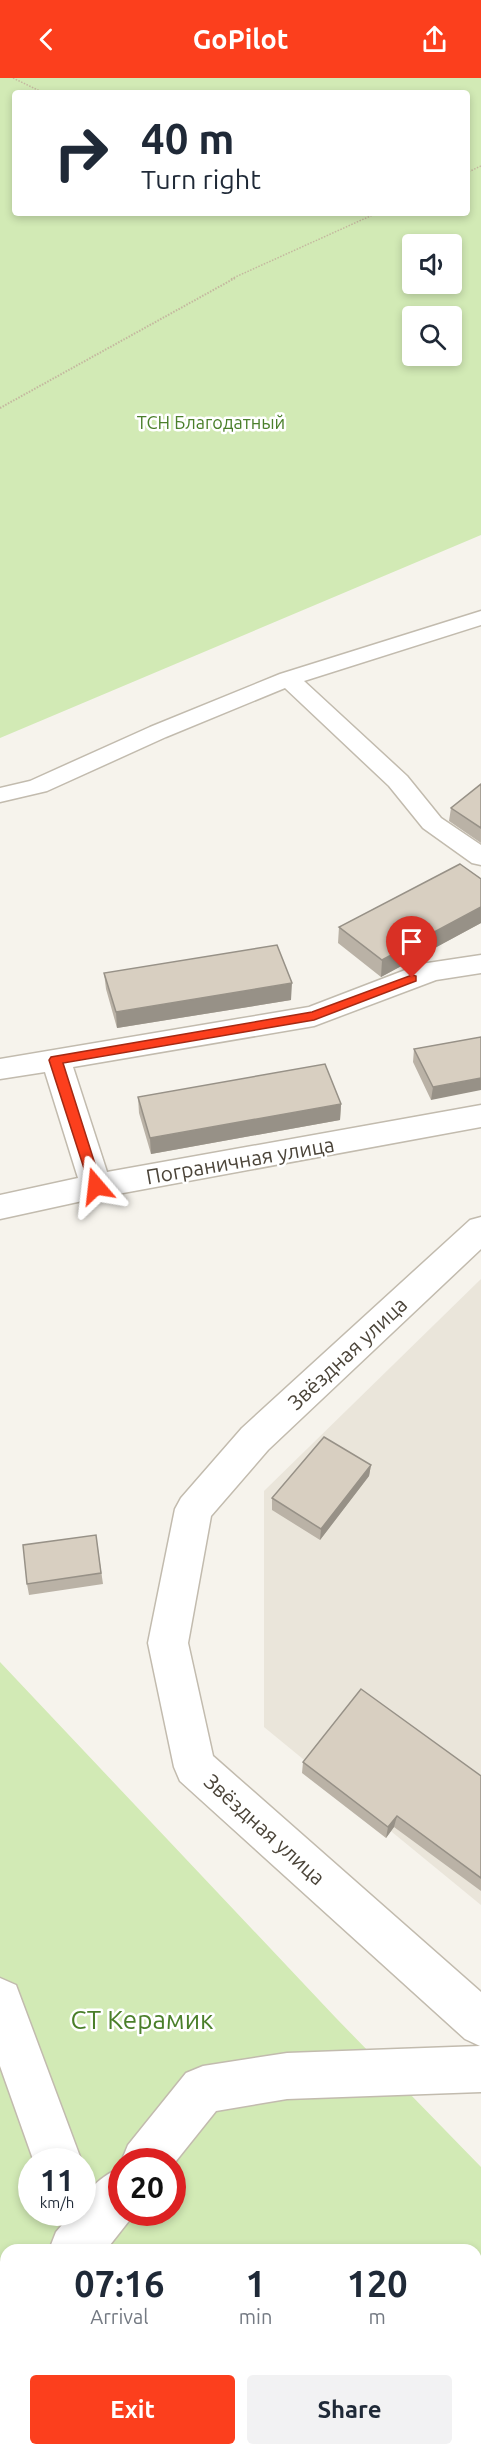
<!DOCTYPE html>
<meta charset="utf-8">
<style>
body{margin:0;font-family:Ubuntu,sans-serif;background:#f2f2f3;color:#1f2937;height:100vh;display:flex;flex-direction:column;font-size:22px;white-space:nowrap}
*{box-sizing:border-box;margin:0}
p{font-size:20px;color:#747a83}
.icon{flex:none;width:33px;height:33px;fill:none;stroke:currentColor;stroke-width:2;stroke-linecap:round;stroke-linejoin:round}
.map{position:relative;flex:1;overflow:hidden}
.sheet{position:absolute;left:0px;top:2166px;width:482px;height:212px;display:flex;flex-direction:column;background:#fff;border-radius:18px 18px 0 0;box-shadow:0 3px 9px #0003}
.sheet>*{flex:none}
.hud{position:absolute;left:12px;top:12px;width:458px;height:126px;border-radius:6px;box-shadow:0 3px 9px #0003;background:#fff;color:#1f2937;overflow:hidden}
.buttons{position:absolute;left:402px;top:156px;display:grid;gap:12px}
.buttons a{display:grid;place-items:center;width:60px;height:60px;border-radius:6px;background:#fff;box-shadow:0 3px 9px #0003;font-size:30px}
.speed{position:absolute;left:18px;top:2070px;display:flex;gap:12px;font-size:30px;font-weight:700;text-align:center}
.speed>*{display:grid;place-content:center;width:78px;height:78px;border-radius:50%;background:#fff;box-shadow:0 3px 9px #0003;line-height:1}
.speed small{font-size:15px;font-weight:400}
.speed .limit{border:9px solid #d22;background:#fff;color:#111}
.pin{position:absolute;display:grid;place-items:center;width:51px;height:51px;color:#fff;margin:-62px -26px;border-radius:50% 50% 50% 0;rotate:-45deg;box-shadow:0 0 6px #0007}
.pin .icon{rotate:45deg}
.me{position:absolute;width:66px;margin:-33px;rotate:343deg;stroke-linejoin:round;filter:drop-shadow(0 0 4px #0008)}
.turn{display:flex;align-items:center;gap:21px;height:126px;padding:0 30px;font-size:27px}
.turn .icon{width:78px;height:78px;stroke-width:2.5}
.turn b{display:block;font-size:42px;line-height:51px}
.eta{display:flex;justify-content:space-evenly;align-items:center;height:102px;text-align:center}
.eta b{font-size:36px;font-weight:700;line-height:42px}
.button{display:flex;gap:12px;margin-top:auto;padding:12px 30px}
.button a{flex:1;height:69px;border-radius:6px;background:#fc3f1d;color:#fff;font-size:24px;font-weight:700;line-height:69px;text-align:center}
.button a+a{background:#f2f2f3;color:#1f2937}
header{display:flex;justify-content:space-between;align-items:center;height:78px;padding:0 30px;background:#fc3f1d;color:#fff;font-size:27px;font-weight:700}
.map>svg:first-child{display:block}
</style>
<header><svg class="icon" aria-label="back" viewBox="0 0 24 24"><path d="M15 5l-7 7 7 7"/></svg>GoPilot<svg class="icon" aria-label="share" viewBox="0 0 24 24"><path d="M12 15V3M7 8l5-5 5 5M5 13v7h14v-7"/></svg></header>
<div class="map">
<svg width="481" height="2377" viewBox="0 0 481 2377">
<rect width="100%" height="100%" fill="#f6f3ec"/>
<!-- residential -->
<path fill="#eae5da" d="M 481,1201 L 481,1827 L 264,1649 L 264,1413 Z"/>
<!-- green -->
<path fill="#d2eab5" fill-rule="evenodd" d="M 0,0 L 481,0 L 481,457 L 0,660 ZM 15,15 L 466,15 L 466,135 L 15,135 ZM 412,166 L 452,166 L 452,206 L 412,206 ZM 412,238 L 452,238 L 452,278 L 412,278 Z
M 0,1584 L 336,1940 L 481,2089 L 481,2377 L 0,2377 ZM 32,2084 L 82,2084 L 82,2134 L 32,2134 ZM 122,2084 L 172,2084 L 172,2134 L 122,2134 ZM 6,2172 L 476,2172 L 476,2372 L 6,2372 Z"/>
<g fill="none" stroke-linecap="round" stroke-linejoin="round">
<!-- minor casing -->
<g stroke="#c2bbae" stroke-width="3">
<path id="minor" d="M 481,533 L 481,547 L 304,603 L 407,698 L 441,740 L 481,767 L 481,787 L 472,785 L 423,750 L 389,708 L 285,610 L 166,659 L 47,713 L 0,724 L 0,710 L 30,703 L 150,649 L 280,596 Z
M 481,877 L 481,895 L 436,902 L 314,948 L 73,989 L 107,1094 L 481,1027 L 481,1049 L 96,1120 L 0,1141 L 0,1117 L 78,1100 L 45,994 L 0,1001 L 0,981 L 309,929 L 421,886 Z
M 481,1139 L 481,1171 L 268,1372 L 211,1438 L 188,1565 L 213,1678 L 481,1914 L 481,2014 L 287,2021 L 216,2033 L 172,2088 L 172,2084 L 122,2084 L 122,2086 L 121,2084 L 128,2067 L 186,1995 L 203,1988 L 287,1975 L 480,1968 L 465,1961 L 180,1703 L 174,1689 L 148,1565 L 175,1431 L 181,1420 L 242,1350 L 470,1142 Z
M 0,1900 L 16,1907 L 82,2084 L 34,2084 L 0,1988 Z
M 122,2089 L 122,2134 L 136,2134 L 106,2172 L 49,2172 L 56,2154 L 73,2134 L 82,2134 C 82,2113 103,2097 122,2089 Z
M 6,2227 L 6,2283 L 0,2286 L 0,2230 Z
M 130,2372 L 186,2372 L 189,2377 L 132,2377 Z"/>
</g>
<!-- path-far1 -->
<path stroke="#c4b79f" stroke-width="1.5" stroke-dasharray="1.5 1.5" stroke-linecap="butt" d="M 13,0 L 44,15
M 466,95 L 481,88
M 231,201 L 377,135"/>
<!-- path -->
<path stroke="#c4b79f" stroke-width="2" stroke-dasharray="1.5 1.5" stroke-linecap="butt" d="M 0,330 L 235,200"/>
<!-- minor -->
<use href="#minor" fill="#fff" fill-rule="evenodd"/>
</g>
<!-- wall -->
<path fill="#bab2a6" d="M 481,706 L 481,765 L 449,743 L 451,730 Z
M 481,801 L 481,845 L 381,899 L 338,865 L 339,849 Z
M 104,895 L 291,922 L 117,950 L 106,911 Z
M 481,959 L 431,1022 L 413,984 L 414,971 Z
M 138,1019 L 341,1026 L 340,1042 L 151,1076 L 139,1035 Z
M 371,1387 L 369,1398 L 320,1462 L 272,1432 L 272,1420 Z
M 96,1457 L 103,1506 L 29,1517 L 27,1506 Z
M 303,1684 L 481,1698 L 481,1813 L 394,1749 L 386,1760 L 302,1695 Z"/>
<!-- shaded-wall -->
<path fill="#979187" d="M 481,829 L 481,845 L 381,899 L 382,882 Z
M 292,905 L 291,922 L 117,950 L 116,934 Z
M 481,1000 L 481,1012 L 431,1022 L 433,1009 Z
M 341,1026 L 340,1042 L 151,1076 L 150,1060 Z
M 371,1387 L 369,1398 L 320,1462 L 321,1451 Z
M 397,1738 L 394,1749 L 386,1760 L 388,1749 Z"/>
<!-- building -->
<path fill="#d8cfc1" stroke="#979187" stroke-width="1.5" d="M 481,706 L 481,750 L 451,730 Z
M 460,786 L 481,801 L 481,829 L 382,882 L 339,849 Z
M 277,867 L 292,905 L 116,934 L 104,895 Z
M 481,959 L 481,1000 L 433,1009 L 414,971 Z
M 325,986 L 341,1026 L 150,1060 L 138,1019 Z
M 324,1359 L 371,1387 L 321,1451 L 272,1420 Z
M 96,1457 L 101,1495 L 27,1506 L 23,1467 Z
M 361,1611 L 481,1698 L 481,1800 L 397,1738 L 388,1749 L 303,1684 Z"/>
<!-- route -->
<path fill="#fc3f1d" stroke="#a42913" stroke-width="1.5" d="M 412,897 L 416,898 L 416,903 L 314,942 L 63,985 L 102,1108 L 96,1113 L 91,1112 L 49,982 L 51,979 L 312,934 Z"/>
<g text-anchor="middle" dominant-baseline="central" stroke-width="5" stroke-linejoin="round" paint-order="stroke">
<!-- far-park labels -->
<g font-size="18" fill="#4a7f2a" stroke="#fff">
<text x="211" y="344">ТСН Благодатный</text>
</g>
<!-- street labels -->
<g font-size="21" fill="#4b4439" stroke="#fff">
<text transform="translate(240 1082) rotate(-10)">Пограничная улица</text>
<text transform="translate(347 1275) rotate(-43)">Звёздная улица</text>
<text transform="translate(265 1751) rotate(42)">Звёздная улица</text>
</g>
<!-- near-park labels -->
<g font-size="26" fill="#4a7f2a" stroke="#fff">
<text x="142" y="1941">СТ Керамик</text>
</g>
</g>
</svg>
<div class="buttons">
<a><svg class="icon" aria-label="sound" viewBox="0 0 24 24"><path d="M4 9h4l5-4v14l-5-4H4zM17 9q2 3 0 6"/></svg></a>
<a><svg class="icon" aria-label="search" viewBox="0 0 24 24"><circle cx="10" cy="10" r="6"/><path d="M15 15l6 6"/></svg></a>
</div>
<div class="speed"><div>11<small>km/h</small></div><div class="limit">20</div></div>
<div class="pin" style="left:412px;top:900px;background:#d93025"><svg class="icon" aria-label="arrive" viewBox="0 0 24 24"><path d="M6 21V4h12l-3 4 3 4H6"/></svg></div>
<svg class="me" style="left:96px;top:1108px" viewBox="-20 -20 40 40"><path d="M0-17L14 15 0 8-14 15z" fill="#fc3f1d" stroke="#fff" stroke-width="4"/></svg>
<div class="hud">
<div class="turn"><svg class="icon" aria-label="right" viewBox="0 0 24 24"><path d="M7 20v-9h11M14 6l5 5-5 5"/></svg><div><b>40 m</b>Turn right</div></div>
</div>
<section class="sheet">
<div class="eta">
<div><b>07:16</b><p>Arrival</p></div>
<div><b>1</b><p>min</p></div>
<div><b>120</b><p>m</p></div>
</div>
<div class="button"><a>Exit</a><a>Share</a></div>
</section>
</div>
